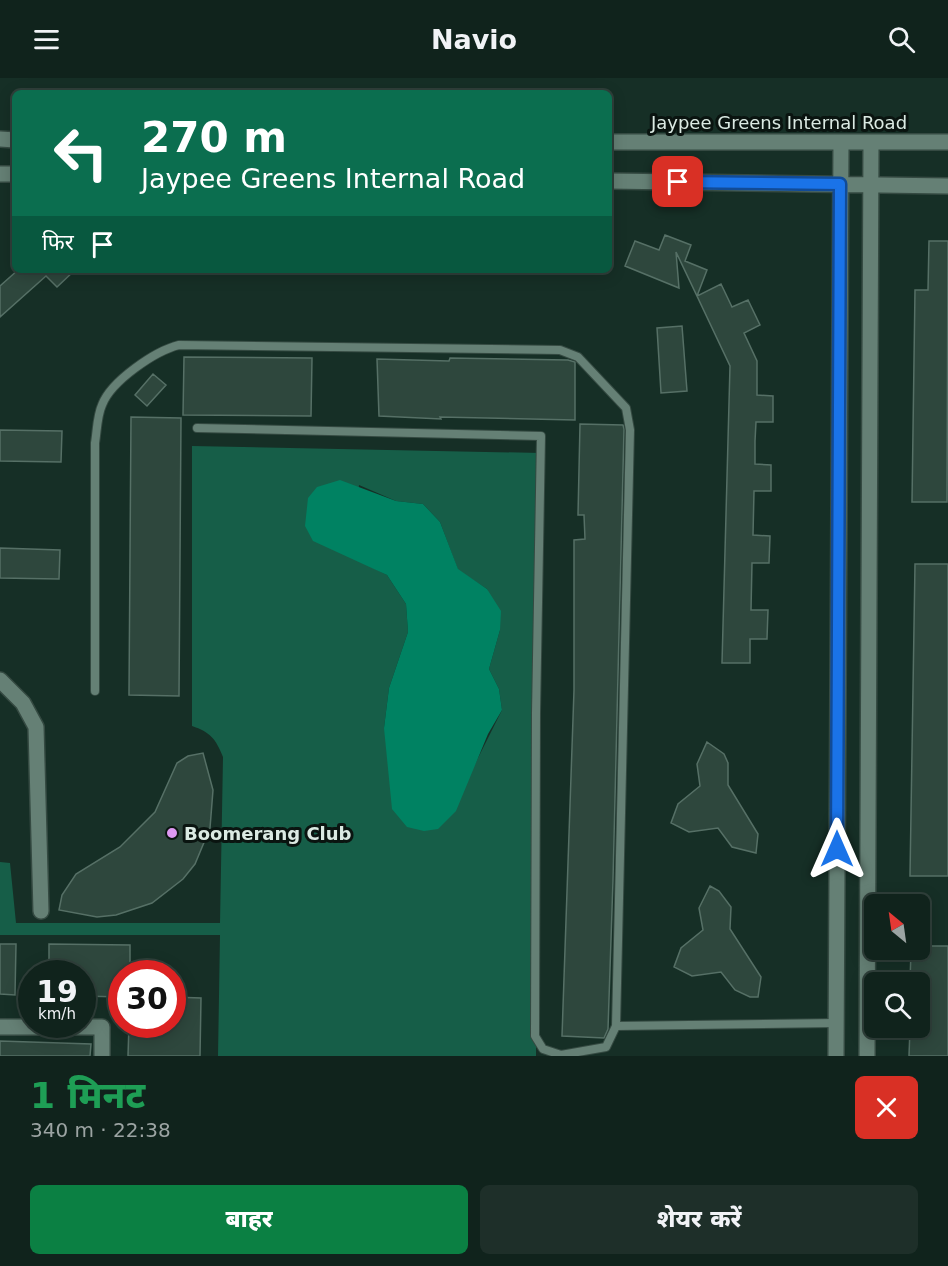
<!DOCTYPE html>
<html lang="hi">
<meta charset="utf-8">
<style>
body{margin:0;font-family:"DejaVu Sans","Noto Sans Devanagari",sans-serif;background:#1e2f29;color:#f1f3f6;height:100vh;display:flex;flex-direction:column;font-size:22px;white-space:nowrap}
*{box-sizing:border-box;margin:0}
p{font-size:20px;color:#9ca4a3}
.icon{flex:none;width:33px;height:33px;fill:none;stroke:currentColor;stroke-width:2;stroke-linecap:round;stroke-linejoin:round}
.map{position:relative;height:978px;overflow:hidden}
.drawer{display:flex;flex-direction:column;background:#10231c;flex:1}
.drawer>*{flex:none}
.top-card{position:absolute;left:12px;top:12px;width:600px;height:183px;border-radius:9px;box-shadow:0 3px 15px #0003,0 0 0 2px #30403b;background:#0b6e4f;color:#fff;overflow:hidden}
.needle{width:39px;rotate:331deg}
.fabs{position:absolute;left:864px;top:816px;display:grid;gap:12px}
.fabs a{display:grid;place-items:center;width:66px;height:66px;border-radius:9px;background:#10231c;box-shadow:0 3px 15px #0003,0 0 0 2px #30403b;font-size:30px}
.speed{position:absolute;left:18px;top:882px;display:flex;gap:12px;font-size:30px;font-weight:700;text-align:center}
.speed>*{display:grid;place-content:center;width:78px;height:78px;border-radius:50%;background:#10231c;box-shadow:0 3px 15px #0003,0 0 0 2px #30403b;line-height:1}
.speed small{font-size:15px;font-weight:400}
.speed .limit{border:9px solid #d22;background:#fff;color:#111}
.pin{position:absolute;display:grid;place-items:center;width:51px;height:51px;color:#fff;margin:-26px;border-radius:12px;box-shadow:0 3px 9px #0006}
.me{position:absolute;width:66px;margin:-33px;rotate:0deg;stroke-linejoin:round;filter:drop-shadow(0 0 4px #0008)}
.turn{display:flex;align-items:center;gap:21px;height:126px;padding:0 30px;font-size:27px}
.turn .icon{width:78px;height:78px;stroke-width:2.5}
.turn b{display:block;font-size:42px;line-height:51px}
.then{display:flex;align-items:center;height:57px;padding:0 30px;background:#0003;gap:12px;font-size:22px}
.round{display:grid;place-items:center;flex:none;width:63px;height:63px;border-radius:9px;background:#1e2f29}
.summary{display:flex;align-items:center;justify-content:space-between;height:102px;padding:0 30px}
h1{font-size:36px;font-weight:800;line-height:45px;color:#1e9e55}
.action{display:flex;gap:12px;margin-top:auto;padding:12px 30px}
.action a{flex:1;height:69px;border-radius:9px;background:#0b8043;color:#fff;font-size:24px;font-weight:800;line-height:69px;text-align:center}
.action a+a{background:#1e2f29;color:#f1f3f6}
header{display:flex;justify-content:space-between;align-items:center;height:78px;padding:0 30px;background:#10231c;font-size:27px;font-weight:800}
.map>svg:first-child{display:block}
</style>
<header><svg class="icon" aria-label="menu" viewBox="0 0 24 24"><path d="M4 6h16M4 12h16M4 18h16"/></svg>Navio<svg class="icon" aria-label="search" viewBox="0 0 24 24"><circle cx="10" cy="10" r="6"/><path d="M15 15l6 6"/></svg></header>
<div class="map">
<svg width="948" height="978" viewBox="0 0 948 978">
<rect width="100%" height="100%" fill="#162f26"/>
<!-- green -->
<path fill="#165e48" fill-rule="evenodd" d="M 192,368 L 541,375 L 536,978 L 218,978 L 220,857 L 0,857 L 0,784 L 10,785 L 16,845 L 220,845 L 223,679 C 216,661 210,654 192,648 ZM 359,407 L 396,423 L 423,426 L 440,444 L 458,492 L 487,511 L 500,552 L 489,591 L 499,611 L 502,632 L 473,690 L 384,650 L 389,610 L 408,554 L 406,526 L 387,497 L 352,479 Z"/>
<!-- water -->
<path fill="#008262" d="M 340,402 L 396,423 L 423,426 L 440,444 L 458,491 L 487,511 L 501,533 L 500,552 L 489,591 L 499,611 L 502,632 L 488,656 L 456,733 L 438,751 L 424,753 L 407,749 L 392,731 L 384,650 L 389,610 L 408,554 L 406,526 L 387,497 L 313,463 L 305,448 L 308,420 L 317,409 Z"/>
<!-- building -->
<path fill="#2e473d" stroke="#567066" stroke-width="1.5" d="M 665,157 L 691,167 L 685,183 L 707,192 L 697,218 L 676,174 L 679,210 L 625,188 L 635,163 L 659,172 Z
M 929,163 L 948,163 L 947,424 L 912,424 L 915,212 L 928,212 Z
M 18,192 L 75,192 L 57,209 L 46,198 L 0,239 L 0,208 Z
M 721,206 L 732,229 L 748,222 L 760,247 L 744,255 L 757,283 L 757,317 L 773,318 L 773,344 L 756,344 L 755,363 L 755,386 L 771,387 L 771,413 L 754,413 L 753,457 L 770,458 L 769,485 L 752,485 L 751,532 L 768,532 L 767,561 L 750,561 L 750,585 L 722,585 L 730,288 L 697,218 Z
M 682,248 L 687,313 L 661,315 L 657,250 Z
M 184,279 L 312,280 L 311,338 L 183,337 Z
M 450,280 L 568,282 L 575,284 L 575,342 L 440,339 L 441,341 L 379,338 L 377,281 L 449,283 Z
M 153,296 L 166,307 L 147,328 L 135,317 Z
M 131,339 L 181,340 L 179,618 L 129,617 Z
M 580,346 L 623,347 L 624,351 L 613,802 L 608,951 L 604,960 L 562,958 L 574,612 L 574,462 L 585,461 L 584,437 L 578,437 Z
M 0,352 L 62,353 L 61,384 L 0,383 Z
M 0,470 L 60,472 L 59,501 L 0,500 Z
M 915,486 L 948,486 L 948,798 L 910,798 Z
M 707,664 L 724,676 L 728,685 L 728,707 L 758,756 L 756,775 L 732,769 L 718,750 L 689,754 L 671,745 L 678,726 L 700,708 L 697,686 Z
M 203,675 L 213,712 L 210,750 L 195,786 L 183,801 L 152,825 L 116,837 L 97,839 L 59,832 L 62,817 L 76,796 L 120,769 L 155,734 L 177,685 L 188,678 Z
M 710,808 L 719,813 L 731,829 L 730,851 L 761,899 L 758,919 L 750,919 L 735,912 L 721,894 L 692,898 L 674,889 L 681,870 L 703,852 L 699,830 Z
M 0,866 L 16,866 L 15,917 L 0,916 Z
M 49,866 L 130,867 L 130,896 L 122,896 L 122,919 L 82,918 L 82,896 L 49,896 Z
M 920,868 L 948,868 L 948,978 L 909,978 L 910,950 L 920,950 L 920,904 L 910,904 L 911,872 L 920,872 Z
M 172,919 L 201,920 L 200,978 L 128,978 L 129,946 L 172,946 Z
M 0,963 L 91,966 L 90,978 L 0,978 Z"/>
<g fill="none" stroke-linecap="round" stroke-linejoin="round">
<!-- service casing -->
<g stroke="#354a42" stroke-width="10">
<path id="service" d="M 197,350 L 541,358 L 536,635 L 535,958 L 543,971 L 561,977 L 606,969 L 616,948
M 95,613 L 95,365 C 97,353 97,338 102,327 C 111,303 155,273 179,267 L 560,272 L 578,279 L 626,330 L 630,352 L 616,948 L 836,945"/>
</g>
<!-- minor casing -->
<g stroke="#354a42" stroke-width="18">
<path id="minor" d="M 0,61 L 15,62
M 609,64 L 948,64
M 0,96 L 15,96
M 609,103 L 948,108
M 0,602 L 23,625 L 36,649 L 41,833
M 0,949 L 102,949 L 102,978
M 836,978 L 841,64
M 867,978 L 871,64"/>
</g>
<!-- service -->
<use href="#service" stroke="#658075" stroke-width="8"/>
<!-- minor -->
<use href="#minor" stroke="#658075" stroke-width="15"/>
</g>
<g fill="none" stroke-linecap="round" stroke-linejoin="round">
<!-- route casing -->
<g stroke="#114b97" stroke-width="15">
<path id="route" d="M 678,104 L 840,106 L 837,771"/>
</g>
<!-- route -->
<use href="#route" stroke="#1a73e8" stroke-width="10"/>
</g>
<!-- markers -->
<circle fill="#de98f2" stroke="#0a1410" stroke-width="2" cx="172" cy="755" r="6"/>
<g text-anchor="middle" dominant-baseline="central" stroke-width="6" stroke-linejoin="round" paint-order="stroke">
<!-- street labels -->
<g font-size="18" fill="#dbeae3" stroke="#0a1410">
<text x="779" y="44">Jaypee Greens Internal Road</text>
</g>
<!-- poi labels -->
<g font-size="18" font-weight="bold" fill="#dbeae3" stroke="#0a1410" text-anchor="start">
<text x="184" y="755">Boomerang Club</text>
</g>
</g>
</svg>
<div class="fabs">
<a><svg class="needle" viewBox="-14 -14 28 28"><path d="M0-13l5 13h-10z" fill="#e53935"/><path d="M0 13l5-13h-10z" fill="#9ca4a3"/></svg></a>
<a><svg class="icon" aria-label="search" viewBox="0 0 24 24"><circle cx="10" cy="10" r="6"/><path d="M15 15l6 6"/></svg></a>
</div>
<div class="speed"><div>19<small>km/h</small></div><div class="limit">30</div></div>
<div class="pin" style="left:678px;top:104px;background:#d93025"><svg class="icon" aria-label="arrive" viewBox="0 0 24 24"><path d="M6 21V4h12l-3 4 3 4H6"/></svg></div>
<svg class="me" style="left:837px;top:771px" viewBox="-20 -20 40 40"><path d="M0-17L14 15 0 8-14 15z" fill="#1a73e8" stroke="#fff" stroke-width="4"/></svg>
<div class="top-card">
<div class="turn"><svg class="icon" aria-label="left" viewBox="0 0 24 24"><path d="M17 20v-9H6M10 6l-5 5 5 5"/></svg><div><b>270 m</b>Jaypee Greens Internal Road</div></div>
<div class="then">फिर<svg class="icon" aria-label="arrive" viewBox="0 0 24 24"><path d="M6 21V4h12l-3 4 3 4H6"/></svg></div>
</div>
</div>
<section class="drawer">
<div class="summary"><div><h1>1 मिनट</h1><p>340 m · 22:38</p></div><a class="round" style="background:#d93025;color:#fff"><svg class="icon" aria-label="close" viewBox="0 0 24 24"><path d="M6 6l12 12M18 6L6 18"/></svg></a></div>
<div class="action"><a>बाहर</a><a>शेयर करें</a></div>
</section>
